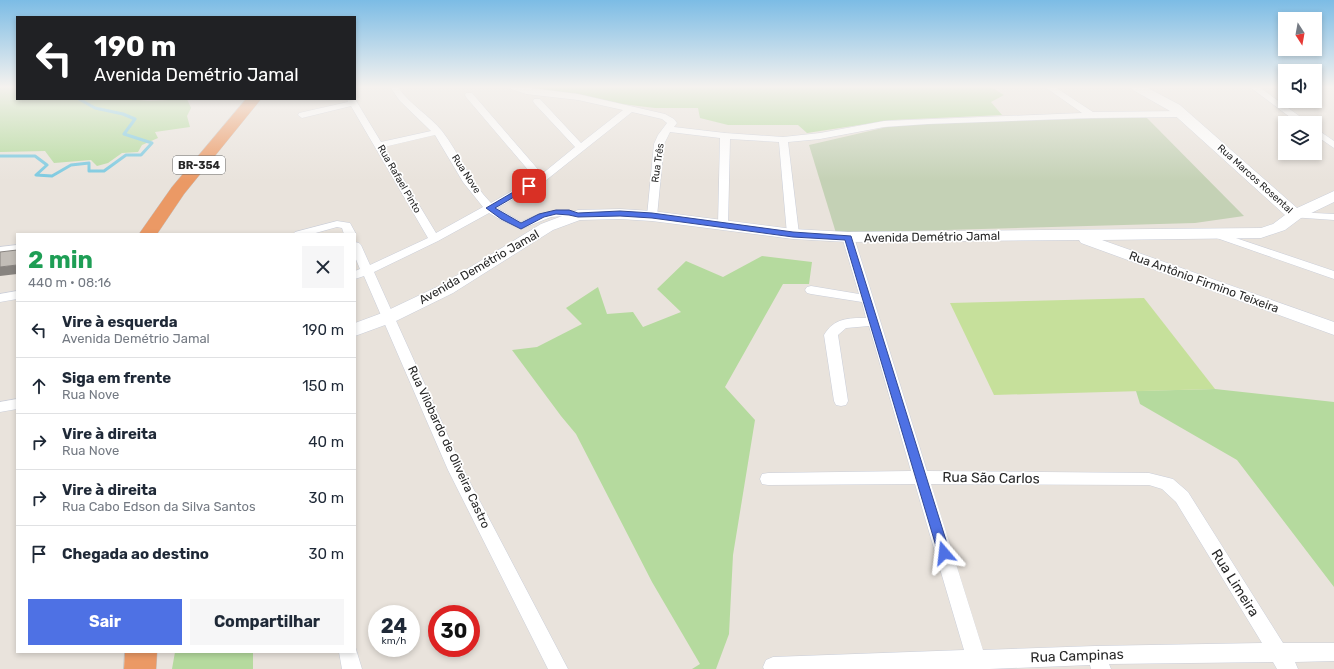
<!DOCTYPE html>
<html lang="pt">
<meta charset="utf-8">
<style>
body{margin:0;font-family:Rubik,sans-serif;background:#f6f6f7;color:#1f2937;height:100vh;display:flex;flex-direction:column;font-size:15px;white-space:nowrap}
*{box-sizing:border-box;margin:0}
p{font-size:13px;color:#747a83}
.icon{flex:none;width:22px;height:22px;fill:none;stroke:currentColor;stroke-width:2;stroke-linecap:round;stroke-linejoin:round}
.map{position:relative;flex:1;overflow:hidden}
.drawer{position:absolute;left:16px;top:233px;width:340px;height:420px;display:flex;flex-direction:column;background:#fff;border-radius:0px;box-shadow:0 2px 6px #0003}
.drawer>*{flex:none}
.hud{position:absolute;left:16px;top:16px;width:340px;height:84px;border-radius:0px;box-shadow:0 2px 6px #0003;background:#202124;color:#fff;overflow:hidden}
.needle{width:26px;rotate:169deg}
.tools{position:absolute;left:1278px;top:12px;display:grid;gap:8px}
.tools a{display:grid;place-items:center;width:44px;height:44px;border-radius:0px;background:#fff;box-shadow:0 2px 6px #0003;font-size:20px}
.speed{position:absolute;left:368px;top:605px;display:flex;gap:8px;font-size:20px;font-weight:700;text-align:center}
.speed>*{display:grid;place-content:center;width:52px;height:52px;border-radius:50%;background:#fff;box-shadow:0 2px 6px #0003;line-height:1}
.speed small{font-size:10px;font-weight:400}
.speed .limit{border:6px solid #d22;background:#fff;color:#111}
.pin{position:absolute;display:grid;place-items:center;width:34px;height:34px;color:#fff;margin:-17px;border-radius:8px;box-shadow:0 2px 6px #0006}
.me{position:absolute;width:44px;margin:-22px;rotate:343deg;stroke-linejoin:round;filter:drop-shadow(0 0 3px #0008)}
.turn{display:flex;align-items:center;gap:14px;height:84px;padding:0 12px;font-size:18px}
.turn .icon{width:52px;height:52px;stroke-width:2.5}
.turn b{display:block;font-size:28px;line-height:34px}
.round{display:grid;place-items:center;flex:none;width:42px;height:42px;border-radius:0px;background:#f6f6f7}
.summary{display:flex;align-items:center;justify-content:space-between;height:68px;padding:0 12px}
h1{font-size:24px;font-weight:700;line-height:30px;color:#1e9e55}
.cta{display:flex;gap:8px;margin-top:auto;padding:8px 12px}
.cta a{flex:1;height:46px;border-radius:0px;background:#4e71e4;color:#fff;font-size:16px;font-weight:700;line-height:46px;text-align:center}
.cta a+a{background:#f6f6f7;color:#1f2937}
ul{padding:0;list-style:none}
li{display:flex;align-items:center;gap:12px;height:56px;padding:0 12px;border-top:1px solid #e0e1e3}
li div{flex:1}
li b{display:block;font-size:15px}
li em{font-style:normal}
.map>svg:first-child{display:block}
</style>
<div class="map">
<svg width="1334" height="669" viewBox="0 0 1334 669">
<rect width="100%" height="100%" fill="#e9e3dc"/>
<!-- green -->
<path fill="#b5da9e" d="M 0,87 L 17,87 L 17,99 L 128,99 L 149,101 L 187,99 L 191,108 L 187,116 L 190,127 L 155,132 L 158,138 L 142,145 L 138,152 L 122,153 L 108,163 L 97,166 L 91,160 L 54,163 L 45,151 L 0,152 Z
M 529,87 L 991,87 L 1004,95 L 991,102 L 1002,115 L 892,120 L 807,133 L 798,125 L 728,125 L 700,118 L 698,108 L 655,108 L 622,104 Z
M 762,256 L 812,262 L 809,284 L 783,284 L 725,387 L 755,420 L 733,555 L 729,634 L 716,669 L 692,669 L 700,664 L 652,582 L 576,434 L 561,416 L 512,350 L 537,347 L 582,324 L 566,308 L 598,287 L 607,314 L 633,312 L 643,327 L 681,312 L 657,289 L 686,261 L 723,277 Z
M 1215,389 L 1334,402 L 1334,587 L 1237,460 L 1140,404 L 1136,391 Z
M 175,652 L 253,652 L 253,669 L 172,669 Z"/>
<!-- cemetery -->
<path fill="#c4d1b5" d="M 1146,117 L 1244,216 L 1195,223 L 836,233 L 809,145 L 900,124 Z"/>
<!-- pitch -->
<path fill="#c6e09b" d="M 1144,298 L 1215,389 L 994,395 L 950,303 Z"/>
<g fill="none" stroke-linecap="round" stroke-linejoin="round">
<!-- stream -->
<path stroke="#7ac9e0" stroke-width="3" d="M 0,156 L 35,156 L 47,165 L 36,175 L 52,176 L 71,165 L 89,163 L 89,171 L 104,171 L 126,155 L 141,155 L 152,143 L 124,134 L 135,119 L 123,114 L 95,108 L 79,99"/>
<!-- street casing -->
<g stroke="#caced9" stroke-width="1">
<path id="street" d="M 390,87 L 398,87 C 410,105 429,115 442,131 C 459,153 470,182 491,203 L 535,178 L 466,97 L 465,95 L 466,93 L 472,93 L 542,174 L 575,147 L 534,103 L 533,101 L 534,99 L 540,99 L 581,143 L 623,110 L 578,100 L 526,94 L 511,89 L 510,87 L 522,87 L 578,94 L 665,114 L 674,119 L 677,123 L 674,127 L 725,133 L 783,137 L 820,133 L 884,121 L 1082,113 L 1045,87 L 1055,87 L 1093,112 L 1182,111 L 1186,114 L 1182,117 L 1091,118 L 928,124 L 884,127 L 820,139 L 788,142 L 799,234 L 793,237 L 787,234 L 779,142 L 730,139 L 728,225 L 723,228 L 718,225 L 720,138 L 670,132 L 664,144 L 657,216 L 656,218 L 648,218 L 647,216 L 654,144 L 658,135 L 667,123 L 662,119 L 632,112 L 545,181 L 497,208 L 521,222 C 541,212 560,207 582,213 L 583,215 L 582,217 L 563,216 L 551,217 L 521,229 L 501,220 L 489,213 L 438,241 L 374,272 L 463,469 L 568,669 L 548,669 L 448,470 L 364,276 L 355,279 L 355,271 L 360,269 L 355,257 L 355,242 L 359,243 L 361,245 L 370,265 L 428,238 L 351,106 L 302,118 L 298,115 L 299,113 L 348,102 L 347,99 L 355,99 L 381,142 L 431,131 L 400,101 ZM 435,135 L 463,182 L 483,207 L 436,233 L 384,147 Z
M 1250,87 L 1259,87 L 1309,123 L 1298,123 Z
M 1315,128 L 1334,141 L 1334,148 L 1315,135 Z
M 1295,212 L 1334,214 L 1334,220 L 1291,217 L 1290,215 Z
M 337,221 L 350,223 L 356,234 L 355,235 L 344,234 L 342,228 L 337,227 L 312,234 L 293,234 L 295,232 Z
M 1215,231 L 1334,271 L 1334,279 L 1211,236 L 1209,234 L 1211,232 Z
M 848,234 L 854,237 L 927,471 L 1149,473 L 1173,479 L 1188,492 L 1283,643 L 1334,643 L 1334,661 L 1295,662 L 1298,669 L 1277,669 L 1273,662 L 1109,664 L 1111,669 L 1091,669 L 1090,665 L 989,669 L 764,669 L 763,667 L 766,660 L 773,657 L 964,650 L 915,484 L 768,485 L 762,484 L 760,479 L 762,474 L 768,473 L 911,471 L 869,326 L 846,328 L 838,335 L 848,401 L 846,405 L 841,406 L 836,405 L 834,401 L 824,335 C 834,318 848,318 866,318 L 862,302 L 811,294 L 807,293 L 805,290 L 807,287 L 811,286 L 859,294 L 842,237 ZM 931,484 L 1149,485 L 1162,489 L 1176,502 L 1262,643 L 1095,646 L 983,650 Z
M 17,245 L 17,251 L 0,253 L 0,247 Z
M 17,291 L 17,299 L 0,302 L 0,294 Z
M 17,399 L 17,409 L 0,412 L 0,402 Z
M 355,646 L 362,669 L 342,669 L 339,652 L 355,652 Z"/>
</g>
<!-- secondary casing -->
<g stroke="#caced9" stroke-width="1">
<path id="secondary" d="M 1131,87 L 1146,87 L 1180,105 L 1297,208 L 1334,191 L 1334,202 L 1301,218 L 1285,230 L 1261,238 L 1102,240 L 1334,322 L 1334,335 L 1081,243 L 1079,240 L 848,242 L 793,239 L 652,221 L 620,219 L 580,220 L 553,230 L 453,293 L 396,321 L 355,336 L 355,323 L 382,313 L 441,285 L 541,224 L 578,210 L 620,209 L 652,211 L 793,229 L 848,232 L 1261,228 L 1273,224 L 1285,215 L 1170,111 L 1133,90 Z"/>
</g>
<!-- highway casing -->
<g stroke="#c3c3c3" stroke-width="1">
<path id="highway" d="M 246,99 L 261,99 L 184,194 L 157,234 L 139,234 L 172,187 Z
M 125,652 L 157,652 L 156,669 L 124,669 Z"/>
</g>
<!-- street -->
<use href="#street" fill="#fff" fill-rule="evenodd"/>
<!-- secondary -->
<use href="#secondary" fill="#fff" fill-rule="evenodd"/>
<!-- highway -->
<use href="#highway" fill="#eb9965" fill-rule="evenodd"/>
</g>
<!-- shaded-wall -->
<path fill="#888480" d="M 17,265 L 17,274 L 0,276 L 0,267 Z"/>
<!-- building -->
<path fill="#c2bdb7" stroke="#888480" d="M 17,250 L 17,265 L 0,267 L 0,252 Z"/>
<!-- sky -->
<linearGradient id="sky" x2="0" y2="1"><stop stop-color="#7cbce5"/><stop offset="0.48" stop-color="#f5f2ef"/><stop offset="1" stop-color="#f5f2ef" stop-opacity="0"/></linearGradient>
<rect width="1334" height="181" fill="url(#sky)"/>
<!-- route -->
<path fill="#4e71e4" stroke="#334994" d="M 527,184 L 529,184 L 533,186 L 495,208 L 521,223 L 539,214 L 556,210 L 569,210 L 578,213 L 620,211 L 652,213 L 793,232 L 851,236 L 950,553 L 948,557 L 944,558 L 940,557 L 938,553 L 845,240 L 793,237 L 652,218 L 620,216 L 578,217 L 569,215 L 556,214 L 544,217 L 521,229 L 501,219 L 486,208 Z"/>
<g text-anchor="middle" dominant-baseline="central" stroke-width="3.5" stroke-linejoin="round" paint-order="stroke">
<!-- far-street labels -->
<g font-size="10" fill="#282828" stroke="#fff">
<text transform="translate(658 163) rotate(-82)">Rua Três</text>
<text transform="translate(466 174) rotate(57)">Rua Nove</text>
<text transform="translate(399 179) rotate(60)">Rua Rafael Pinto</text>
<text transform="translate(1255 179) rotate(42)">Rua Marcos Rosental</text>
</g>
<!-- shield labels -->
<rect fill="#fff" stroke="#686868" stroke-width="1" x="173" y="156" width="52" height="18" rx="3"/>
<g font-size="11" font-weight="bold" fill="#282828">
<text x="199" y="165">BR-354</text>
</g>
<!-- street labels -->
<g font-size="12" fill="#282828" stroke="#fff">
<text transform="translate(932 237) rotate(-1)">Avenida Demétrio Jamal</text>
<text transform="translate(479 267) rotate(-30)">Avenida Demétrio Jamal</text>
<text transform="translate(1204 282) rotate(20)">Rua Antônio Firmino Teixeira</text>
<text transform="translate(449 447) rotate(65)">Rua Vilobardo de Oliveira Castro</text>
</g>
<!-- near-street labels -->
<g font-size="14" fill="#282828" stroke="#fff">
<text transform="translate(991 478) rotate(1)">Rua São Carlos</text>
<text transform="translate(1235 583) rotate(58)">Rua Limeira</text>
<text transform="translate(1077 656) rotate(-2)">Rua Campinas</text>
</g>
</g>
</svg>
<div class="tools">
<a><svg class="needle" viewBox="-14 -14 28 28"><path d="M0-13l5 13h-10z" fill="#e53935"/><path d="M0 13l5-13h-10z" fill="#747a83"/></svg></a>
<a><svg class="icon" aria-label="sound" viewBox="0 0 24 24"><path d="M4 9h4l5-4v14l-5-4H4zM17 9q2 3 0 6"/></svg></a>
<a><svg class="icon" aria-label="layers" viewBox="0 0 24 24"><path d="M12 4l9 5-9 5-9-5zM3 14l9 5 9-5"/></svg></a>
</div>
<div class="speed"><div>24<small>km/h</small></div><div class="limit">30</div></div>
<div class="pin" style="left:529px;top:186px;background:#d93025"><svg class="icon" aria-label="arrive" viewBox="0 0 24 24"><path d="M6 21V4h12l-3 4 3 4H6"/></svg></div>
<svg class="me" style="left:944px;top:553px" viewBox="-20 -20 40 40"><path d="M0-17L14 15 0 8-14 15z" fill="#4e71e4" stroke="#fff" stroke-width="4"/></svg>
<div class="hud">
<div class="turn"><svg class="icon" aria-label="left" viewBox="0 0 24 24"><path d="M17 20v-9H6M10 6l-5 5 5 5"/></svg><div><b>190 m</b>Avenida Demétrio Jamal</div></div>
</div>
<section class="drawer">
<div class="summary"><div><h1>2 min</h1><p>440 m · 08:16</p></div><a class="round"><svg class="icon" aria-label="close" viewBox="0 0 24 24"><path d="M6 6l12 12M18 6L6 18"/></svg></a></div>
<ul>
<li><svg class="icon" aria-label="left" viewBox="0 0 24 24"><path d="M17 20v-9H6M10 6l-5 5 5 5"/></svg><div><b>Vire à esquerda</b><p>Avenida Demétrio Jamal</p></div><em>190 m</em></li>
<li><svg class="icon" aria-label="ahead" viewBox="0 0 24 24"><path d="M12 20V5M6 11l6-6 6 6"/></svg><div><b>Siga em frente</b><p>Rua Nove</p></div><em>150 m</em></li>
<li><svg class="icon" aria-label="right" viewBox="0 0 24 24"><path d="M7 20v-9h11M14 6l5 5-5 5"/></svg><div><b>Vire à direita</b><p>Rua Nove</p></div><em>40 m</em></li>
<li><svg class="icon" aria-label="right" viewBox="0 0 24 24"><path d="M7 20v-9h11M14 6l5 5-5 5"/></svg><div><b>Vire à direita</b><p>Rua Cabo Edson da Silva Santos</p></div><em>30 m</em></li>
<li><svg class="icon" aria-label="arrive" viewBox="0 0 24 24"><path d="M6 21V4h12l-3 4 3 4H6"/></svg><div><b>Chegada ao destino</b></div><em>30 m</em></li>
</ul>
<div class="cta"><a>Sair</a><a>Compartilhar</a></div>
</section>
</div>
